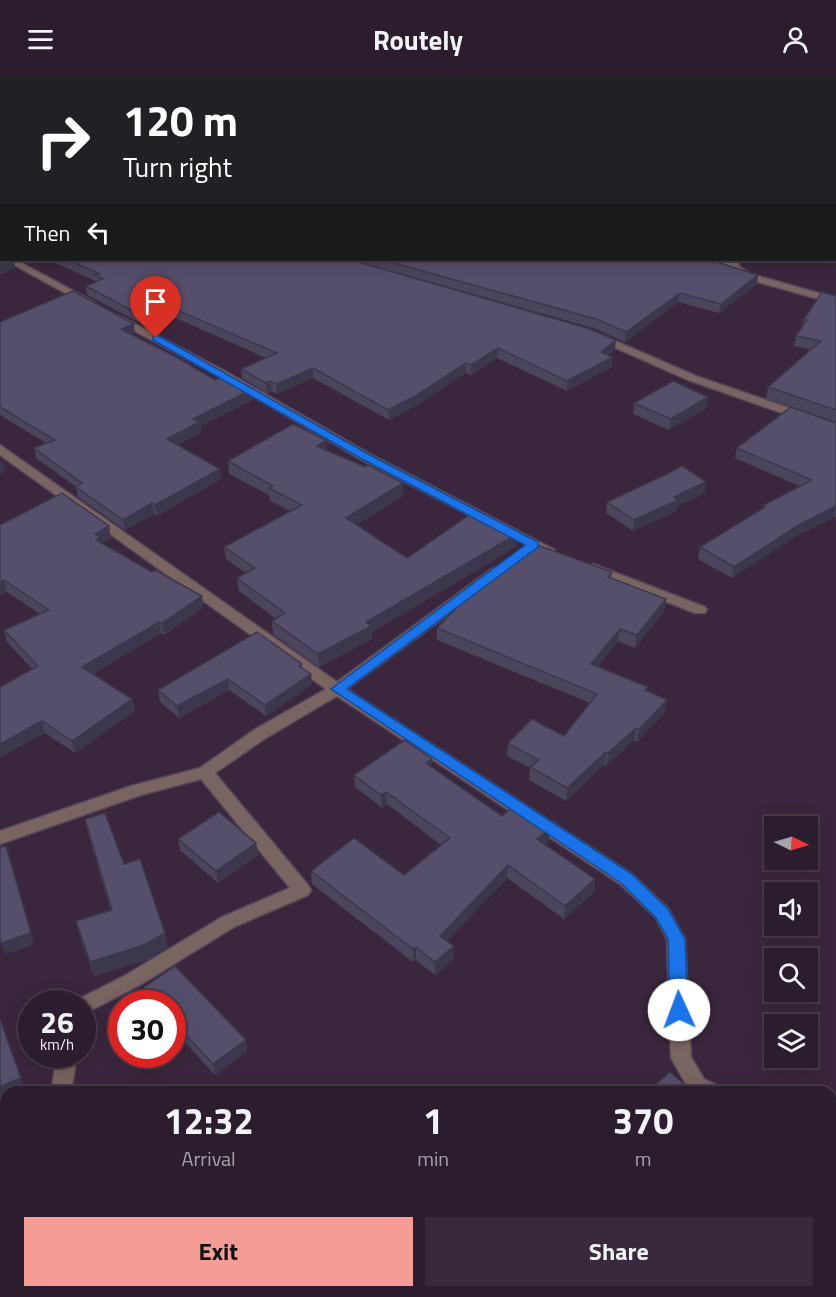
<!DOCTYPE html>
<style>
body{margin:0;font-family:"Titillium Web",sans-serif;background:#382a3a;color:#f1f3f6;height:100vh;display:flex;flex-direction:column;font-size:22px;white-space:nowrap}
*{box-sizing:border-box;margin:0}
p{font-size:20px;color:#a6a2aa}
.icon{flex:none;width:33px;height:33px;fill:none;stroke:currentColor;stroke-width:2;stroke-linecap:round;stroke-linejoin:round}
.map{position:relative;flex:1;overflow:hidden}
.panel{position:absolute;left:0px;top:1008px;width:837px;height:212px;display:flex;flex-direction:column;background:#2c1d2e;border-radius:18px 18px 0 0;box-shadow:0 3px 15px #0003,0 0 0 2px #483b4a}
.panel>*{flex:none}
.banner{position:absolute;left:0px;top:0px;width:837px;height:183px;box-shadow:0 3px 15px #0003,0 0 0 2px #483b4a;background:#202124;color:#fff;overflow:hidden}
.needle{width:39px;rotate:95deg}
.tools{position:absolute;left:764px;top:738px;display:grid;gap:12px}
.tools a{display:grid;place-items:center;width:54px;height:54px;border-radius:0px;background:#2c1d2e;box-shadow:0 3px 15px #0003,0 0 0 2px #483b4a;font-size:30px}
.speed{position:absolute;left:18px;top:912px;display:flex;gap:12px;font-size:30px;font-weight:700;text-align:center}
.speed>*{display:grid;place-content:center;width:78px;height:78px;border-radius:50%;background:#2c1d2e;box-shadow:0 3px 15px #0003,0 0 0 2px #483b4a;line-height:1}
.speed small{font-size:15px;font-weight:400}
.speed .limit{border:9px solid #d22;background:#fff;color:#111}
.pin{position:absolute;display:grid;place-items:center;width:51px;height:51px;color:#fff;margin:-62px -26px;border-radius:50% 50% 50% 0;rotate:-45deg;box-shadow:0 0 6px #0007}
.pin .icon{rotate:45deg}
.me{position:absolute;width:66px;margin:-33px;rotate:358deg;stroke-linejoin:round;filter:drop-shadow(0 0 4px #0008)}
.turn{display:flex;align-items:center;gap:21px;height:126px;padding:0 24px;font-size:27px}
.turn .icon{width:78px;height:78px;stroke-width:2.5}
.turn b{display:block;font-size:42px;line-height:51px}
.then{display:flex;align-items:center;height:57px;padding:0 24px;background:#0003;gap:12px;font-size:22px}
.eta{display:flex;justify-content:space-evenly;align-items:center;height:102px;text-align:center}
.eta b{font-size:36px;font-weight:700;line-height:42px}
.primary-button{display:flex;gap:12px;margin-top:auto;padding:12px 24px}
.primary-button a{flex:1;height:69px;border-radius:0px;background:#f59c94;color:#111;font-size:24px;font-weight:700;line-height:69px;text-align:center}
.primary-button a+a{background:#382a3a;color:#f1f3f6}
header{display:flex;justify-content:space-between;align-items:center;height:78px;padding:0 24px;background:#2c1d2e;font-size:27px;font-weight:700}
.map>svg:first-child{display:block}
</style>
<header><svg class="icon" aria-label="menu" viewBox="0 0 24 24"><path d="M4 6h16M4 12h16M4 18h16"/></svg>Routely<svg class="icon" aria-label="person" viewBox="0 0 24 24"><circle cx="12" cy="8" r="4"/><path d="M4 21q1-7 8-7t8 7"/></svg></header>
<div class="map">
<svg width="836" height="1219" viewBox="0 0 836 1219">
<rect width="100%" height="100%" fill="#3b273d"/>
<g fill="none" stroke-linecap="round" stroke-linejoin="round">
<!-- minor casing -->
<g stroke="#574559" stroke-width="3">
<path id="minor" d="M 707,0 L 717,0 L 719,2 L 708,2 Z
M 0,124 L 2,125 L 2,131 L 0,130 Z
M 5,182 L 16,182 L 94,224 L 85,226 Z
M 708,182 L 736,182 L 740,189 L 751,196 L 836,220 L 836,226 L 743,200 L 731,193 L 729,187 L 713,185 Z
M 118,237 L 223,292 L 370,376 L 555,472 L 553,475 L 543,475 L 362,382 L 215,296 L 114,242 L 114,238 Z
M 597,255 L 696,298 L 836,346 L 836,354 L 688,302 L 593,260 L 592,258 Z
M 0,367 L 337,604 L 493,490 L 503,490 L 505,493 L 503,496 L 347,611 L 632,796 L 668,830 L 685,861 L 691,979 L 704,1001 L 719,1008 L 722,1014 L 690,1013 L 671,980 L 667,861 L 656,840 L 620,806 L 337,618 L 266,660 L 215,695 L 308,807 L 311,812 L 308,817 L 234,849 L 140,907 L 82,937 L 82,926 L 74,926 L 75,923 L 126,897 L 222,839 L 290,810 L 201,701 L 141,717 L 0,766 L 0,753 L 131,708 L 200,690 L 254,652 L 326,611 L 0,377 Z
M 593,486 L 705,529 L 707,532 L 705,535 L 695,535 L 588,493 L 586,490 Z
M 54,976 L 74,976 L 75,990 L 71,1014 L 51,1014 L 55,990 Z
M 831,1063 L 836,1064 L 836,1084 L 831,1083 Z
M 94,1214 L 116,1214 L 117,1219 L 95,1219 Z
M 332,1214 L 357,1214 L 359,1219 L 334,1219 Z"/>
</g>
<!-- minor -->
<use href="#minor" fill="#796462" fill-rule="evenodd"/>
</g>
<!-- wall -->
<path fill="#4a445d" d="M 19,182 L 37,182 L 27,185 Z
M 49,182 L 710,182 L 758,197 L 757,206 L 719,235 L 678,224 L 625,264 L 596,251 L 392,193 L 615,272 L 608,277 L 612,289 L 567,313 L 497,280 L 471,297 L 466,295 L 417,327 L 389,342 L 313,300 L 277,316 L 271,313 L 267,315 L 242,300 L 241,291 L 266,280 L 171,238 L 148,249 L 87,217 L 86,208 L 96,204 L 96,203 Z
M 836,218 L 836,344 L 766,320 L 768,309 L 811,272 L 794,268 L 796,258 L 802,248 L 804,241 Z
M 0,244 L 135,255 L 132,257 L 215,302 L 254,321 L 200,348 L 201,354 L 177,367 L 220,391 L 221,401 L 157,438 L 154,436 L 125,452 L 78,419 L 76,409 L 36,380 L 34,370 L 46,365 L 0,337 Z
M 708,319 L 706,330 L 669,352 L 633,336 L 634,325 Z
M 836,345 L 836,440 L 834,439 L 794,459 L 732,500 L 698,481 L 700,469 L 762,431 L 762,428 L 799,408 L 735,380 L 737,370 Z
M 326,362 L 327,372 L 403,405 L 403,418 L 356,447 L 407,480 L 517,456 L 516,469 L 372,554 L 372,561 L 319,589 L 273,556 L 272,543 L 276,541 L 239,513 L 237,500 L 246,495 L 226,481 L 224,469 L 291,433 L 270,423 L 269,417 L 229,396 L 228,383 Z
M 705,415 L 677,428 L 676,433 L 633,453 L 606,435 L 607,424 Z
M 0,447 L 111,460 L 102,465 L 152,494 L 202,518 L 203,530 L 164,557 L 161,555 L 93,596 L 132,621 L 135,633 L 75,675 L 45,655 L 0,679 L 32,591 L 7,564 L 4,552 L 40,536 L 7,514 L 0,517 Z
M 612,494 L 611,501 L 666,521 L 664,533 L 635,570 L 618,563 L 598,588 L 647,612 L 665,634 L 637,664 L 634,662 L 606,688 L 604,687 L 566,723 L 529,702 L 530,690 L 507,678 L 508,665 L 564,658 L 590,625 L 437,562 L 437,550 Z
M 302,586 L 302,590 L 312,607 L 266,638 L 229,612 L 179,640 L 160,624 L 158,612 Z
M 432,689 L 502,738 L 549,763 L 545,767 L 594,814 L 564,841 L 507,800 L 447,863 L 454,868 L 454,881 L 435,897 L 416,882 L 413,884 L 312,806 L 311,793 L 404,797 L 441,767 L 387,726 L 382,730 L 355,709 L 354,697 Z
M 85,741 L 124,786 L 168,869 L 147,882 L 94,898 L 80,858 L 76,843 L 111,833 L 88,755 Z
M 178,761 L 256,765 L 258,777 L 218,805 L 180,772 Z
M 143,910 L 246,962 L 247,973 L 215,997 L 172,950 L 172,926 L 150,926 L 145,921 Z
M 117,1214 L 217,1214 L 221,1219 L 119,1219 Z"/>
<!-- shaded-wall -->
<path fill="#3c374c" d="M 14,182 L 15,190 L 0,197 L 0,187 Z
M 26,182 L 37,182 L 27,185 Z
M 758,197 L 757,206 L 719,235 L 721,226 Z
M 680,215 L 678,224 L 625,264 L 626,254 Z
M 170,229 L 171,238 L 148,249 L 146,240 Z
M 134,246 L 135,255 L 123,261 L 121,251 Z
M 616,262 L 615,272 L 600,283 L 601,274 Z
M 498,270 L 497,280 L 471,297 L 471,287 Z
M 613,279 L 612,289 L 567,313 L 567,303 Z
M 466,285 L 466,295 L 417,327 L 389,342 L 388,332 Z
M 313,290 L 313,300 L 277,316 L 277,306 Z
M 270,303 L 271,313 L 267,315 L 266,305 Z
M 253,311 L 254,321 L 200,348 L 201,354 L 168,371 L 167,361 L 193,341 Z
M 708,319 L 706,330 L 669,352 L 671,341 Z
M 326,362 L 327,374 L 317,368 Z
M 3,383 L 5,394 L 0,396 L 0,384 Z
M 220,391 L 221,401 L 157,438 L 155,427 Z
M 706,404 L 705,415 L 677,428 L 676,433 L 633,453 L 634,442 L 674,419 Z
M 403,405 L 403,418 L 347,453 L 346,440 Z
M 152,425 L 154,436 L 125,452 L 123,442 Z
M 836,428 L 834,439 L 794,459 L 732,500 L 734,489 L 797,448 Z
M 109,448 L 111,460 L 101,465 L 98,473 L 95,456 Z
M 517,456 L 516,469 L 372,554 L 372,561 L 319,589 L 318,576 L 366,544 Z
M 4,502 L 7,514 L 0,517 L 0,504 Z
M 202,518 L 203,530 L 164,557 L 162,545 Z
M 666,521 L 664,533 L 635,570 L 637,557 Z
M 159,544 L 161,555 L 84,601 L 82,589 Z
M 620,551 L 618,563 L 590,598 L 591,586 Z
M 311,596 L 312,607 L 266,638 L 265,627 Z
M 228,601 L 229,612 L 179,640 L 177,628 Z
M 132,621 L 135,633 L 75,675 L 72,663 Z
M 667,622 L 665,634 L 637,664 L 639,651 Z
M 42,643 L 45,655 L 0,679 L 0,666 Z
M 636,650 L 634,662 L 606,688 L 608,675 Z
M 606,674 L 604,687 L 566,723 L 567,710 Z
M 432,681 L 432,694 L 426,685 Z
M 386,714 L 387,726 L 382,730 L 381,717 Z
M 550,750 L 549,763 L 536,774 L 537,761 Z
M 256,765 L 258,777 L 218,805 L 216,793 Z
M 10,779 L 34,867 L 5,876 L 1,865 Z
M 508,787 L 507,800 L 440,870 L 440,858 Z
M 595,801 L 594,814 L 564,841 L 565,828 Z
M 165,855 L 168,869 L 147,882 L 94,898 L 90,884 Z
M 454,868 L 454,881 L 435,897 L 435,884 Z
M 416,869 L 416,882 L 413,884 L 413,871 Z
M 246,962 L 247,973 L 215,997 L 213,986 Z
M 21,1000 L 25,1014 L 6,1014 L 6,1022 L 0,1024 L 0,1009 Z
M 836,1112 L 836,1117 L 831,1122 L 831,1117 Z
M 617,1214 L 623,1214 L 619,1219 L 613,1219 Z"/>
<!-- building -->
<path fill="#564f6c" stroke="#3c374c" stroke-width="1.5" d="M 2,161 L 2,182 L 13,182 L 0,187 L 0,162 Z
M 68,182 L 351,182 L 587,250 L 616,262 L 601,274 L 613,279 L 567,303 L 498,270 L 471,287 L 466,285 L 417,317 L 388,332 L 313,290 L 277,306 L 270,303 L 266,305 L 241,291 L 277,275 L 170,229 L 146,240 L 86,208 L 103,201 L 95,197 L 100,196 Z
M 383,182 L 710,182 L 758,197 L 721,226 L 680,215 L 626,254 L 596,241 Z
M 73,213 L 134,246 L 121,251 L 176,279 L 215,302 L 227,297 L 253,311 L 193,341 L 199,344 L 167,361 L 220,391 L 155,427 L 152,425 L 123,442 L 76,409 L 82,405 L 34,370 L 55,362 L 0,329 L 0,244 Z
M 822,214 L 836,218 L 836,332 L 768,309 L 821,263 L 796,258 L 807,242 L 804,241 Z
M 673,303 L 708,319 L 671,341 L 634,325 Z
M 791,329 L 836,345 L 836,428 L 797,448 L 734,489 L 700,469 L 765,429 L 762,428 L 812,402 L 737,370 Z
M 293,346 L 326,362 L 317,368 L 365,389 L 368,387 L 403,405 L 346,440 L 407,480 L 472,435 L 517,456 L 366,544 L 371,548 L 318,576 L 272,543 L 285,535 L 237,500 L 255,490 L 224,469 L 302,427 L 269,410 L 273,408 L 228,383 Z
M 682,388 L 706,404 L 674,419 L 678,422 L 634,442 L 607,424 L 667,396 Z
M 62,415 L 109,448 L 95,456 L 100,459 L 96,462 L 152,494 L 155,492 L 202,518 L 162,545 L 159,544 L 82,589 L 132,621 L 72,663 L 42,643 L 0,666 L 0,609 L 38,588 L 4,552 L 49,532 L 4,502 L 0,504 L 0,447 Z
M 532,465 L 612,494 L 608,499 L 666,521 L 637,557 L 620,551 L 591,586 L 648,609 L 645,612 L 667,622 L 639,651 L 636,650 L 608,675 L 606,674 L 567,710 L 530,689 L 539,682 L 508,665 L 532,641 L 564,658 L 597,616 L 437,550 L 493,493 Z
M 257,554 L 302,586 L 299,588 L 311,596 L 265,627 L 228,601 L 177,628 L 158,612 Z
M 405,662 L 432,681 L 426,685 L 502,738 L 514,728 L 550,750 L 537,761 L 595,801 L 565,828 L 508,787 L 440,858 L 454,868 L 435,884 L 416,869 L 413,871 L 311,793 L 354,760 L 404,797 L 450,760 L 386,714 L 381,717 L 354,697 Z
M 219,734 L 256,765 L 216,793 L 178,761 Z
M 105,735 L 124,786 L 140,781 L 165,855 L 144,867 L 90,884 L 76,843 L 112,832 L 85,741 Z
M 6,768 L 31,855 L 1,865 L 0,860 L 0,769 Z
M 175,888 L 246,962 L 213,986 L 172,942 L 172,926 L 158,926 L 143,910 Z
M 0,941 L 21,1000 L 0,1009 Z
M 670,994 L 693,1014 L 647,1014 Z
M 831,1097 L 836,1102 L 836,1112 L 831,1117 Z
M 0,1162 L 6,1176 L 6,1214 L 42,1214 L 45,1219 L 0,1219 Z
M 836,1194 L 836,1219 L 817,1219 L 821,1214 L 831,1214 L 831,1201 Z
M 119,1214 L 217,1214 L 221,1219 L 123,1219 Z
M 283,1214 L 329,1214 L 335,1219 L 278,1219 Z
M 525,1214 L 617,1214 L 613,1219 L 527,1219 L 523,1216 Z"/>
<!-- route -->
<path fill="#1a73e8" stroke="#114b97" stroke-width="1.5" d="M 153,258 L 159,258 L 370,377 L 538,464 L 538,469 L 347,611 L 632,796 L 668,831 L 685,861 L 688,932 L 685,937 L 679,939 L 673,937 L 670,932 L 668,861 L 656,840 L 621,805 L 331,611 L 525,467 L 362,381 L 153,262 Z"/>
</svg>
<div class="tools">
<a><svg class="needle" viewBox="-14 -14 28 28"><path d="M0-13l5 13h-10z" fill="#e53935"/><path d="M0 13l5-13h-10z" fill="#a6a2aa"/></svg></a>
<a><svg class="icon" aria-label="sound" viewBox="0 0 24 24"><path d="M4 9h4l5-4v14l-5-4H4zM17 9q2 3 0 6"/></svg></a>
<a><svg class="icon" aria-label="search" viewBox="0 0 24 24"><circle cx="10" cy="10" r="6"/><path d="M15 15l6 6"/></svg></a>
<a><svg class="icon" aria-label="layers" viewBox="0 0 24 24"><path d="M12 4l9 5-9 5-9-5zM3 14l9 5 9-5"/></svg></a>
</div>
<div class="speed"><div>26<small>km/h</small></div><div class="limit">30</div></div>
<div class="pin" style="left:156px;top:260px;background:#d93025"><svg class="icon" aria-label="arrive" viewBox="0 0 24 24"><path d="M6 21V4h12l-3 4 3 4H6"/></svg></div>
<svg class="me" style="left:679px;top:932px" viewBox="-20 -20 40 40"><circle r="19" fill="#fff"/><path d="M0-13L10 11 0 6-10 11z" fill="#1a73e8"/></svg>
<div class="banner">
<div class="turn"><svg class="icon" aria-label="right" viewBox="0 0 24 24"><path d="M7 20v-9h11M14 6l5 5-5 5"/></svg><div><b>120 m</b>Turn right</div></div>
<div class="then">Then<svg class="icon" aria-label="left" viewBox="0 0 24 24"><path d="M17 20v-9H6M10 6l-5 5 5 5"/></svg></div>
</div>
<section class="panel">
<div class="eta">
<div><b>12:32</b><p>Arrival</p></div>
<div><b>1</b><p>min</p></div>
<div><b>370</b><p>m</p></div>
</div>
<div class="primary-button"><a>Exit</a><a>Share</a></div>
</section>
</div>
